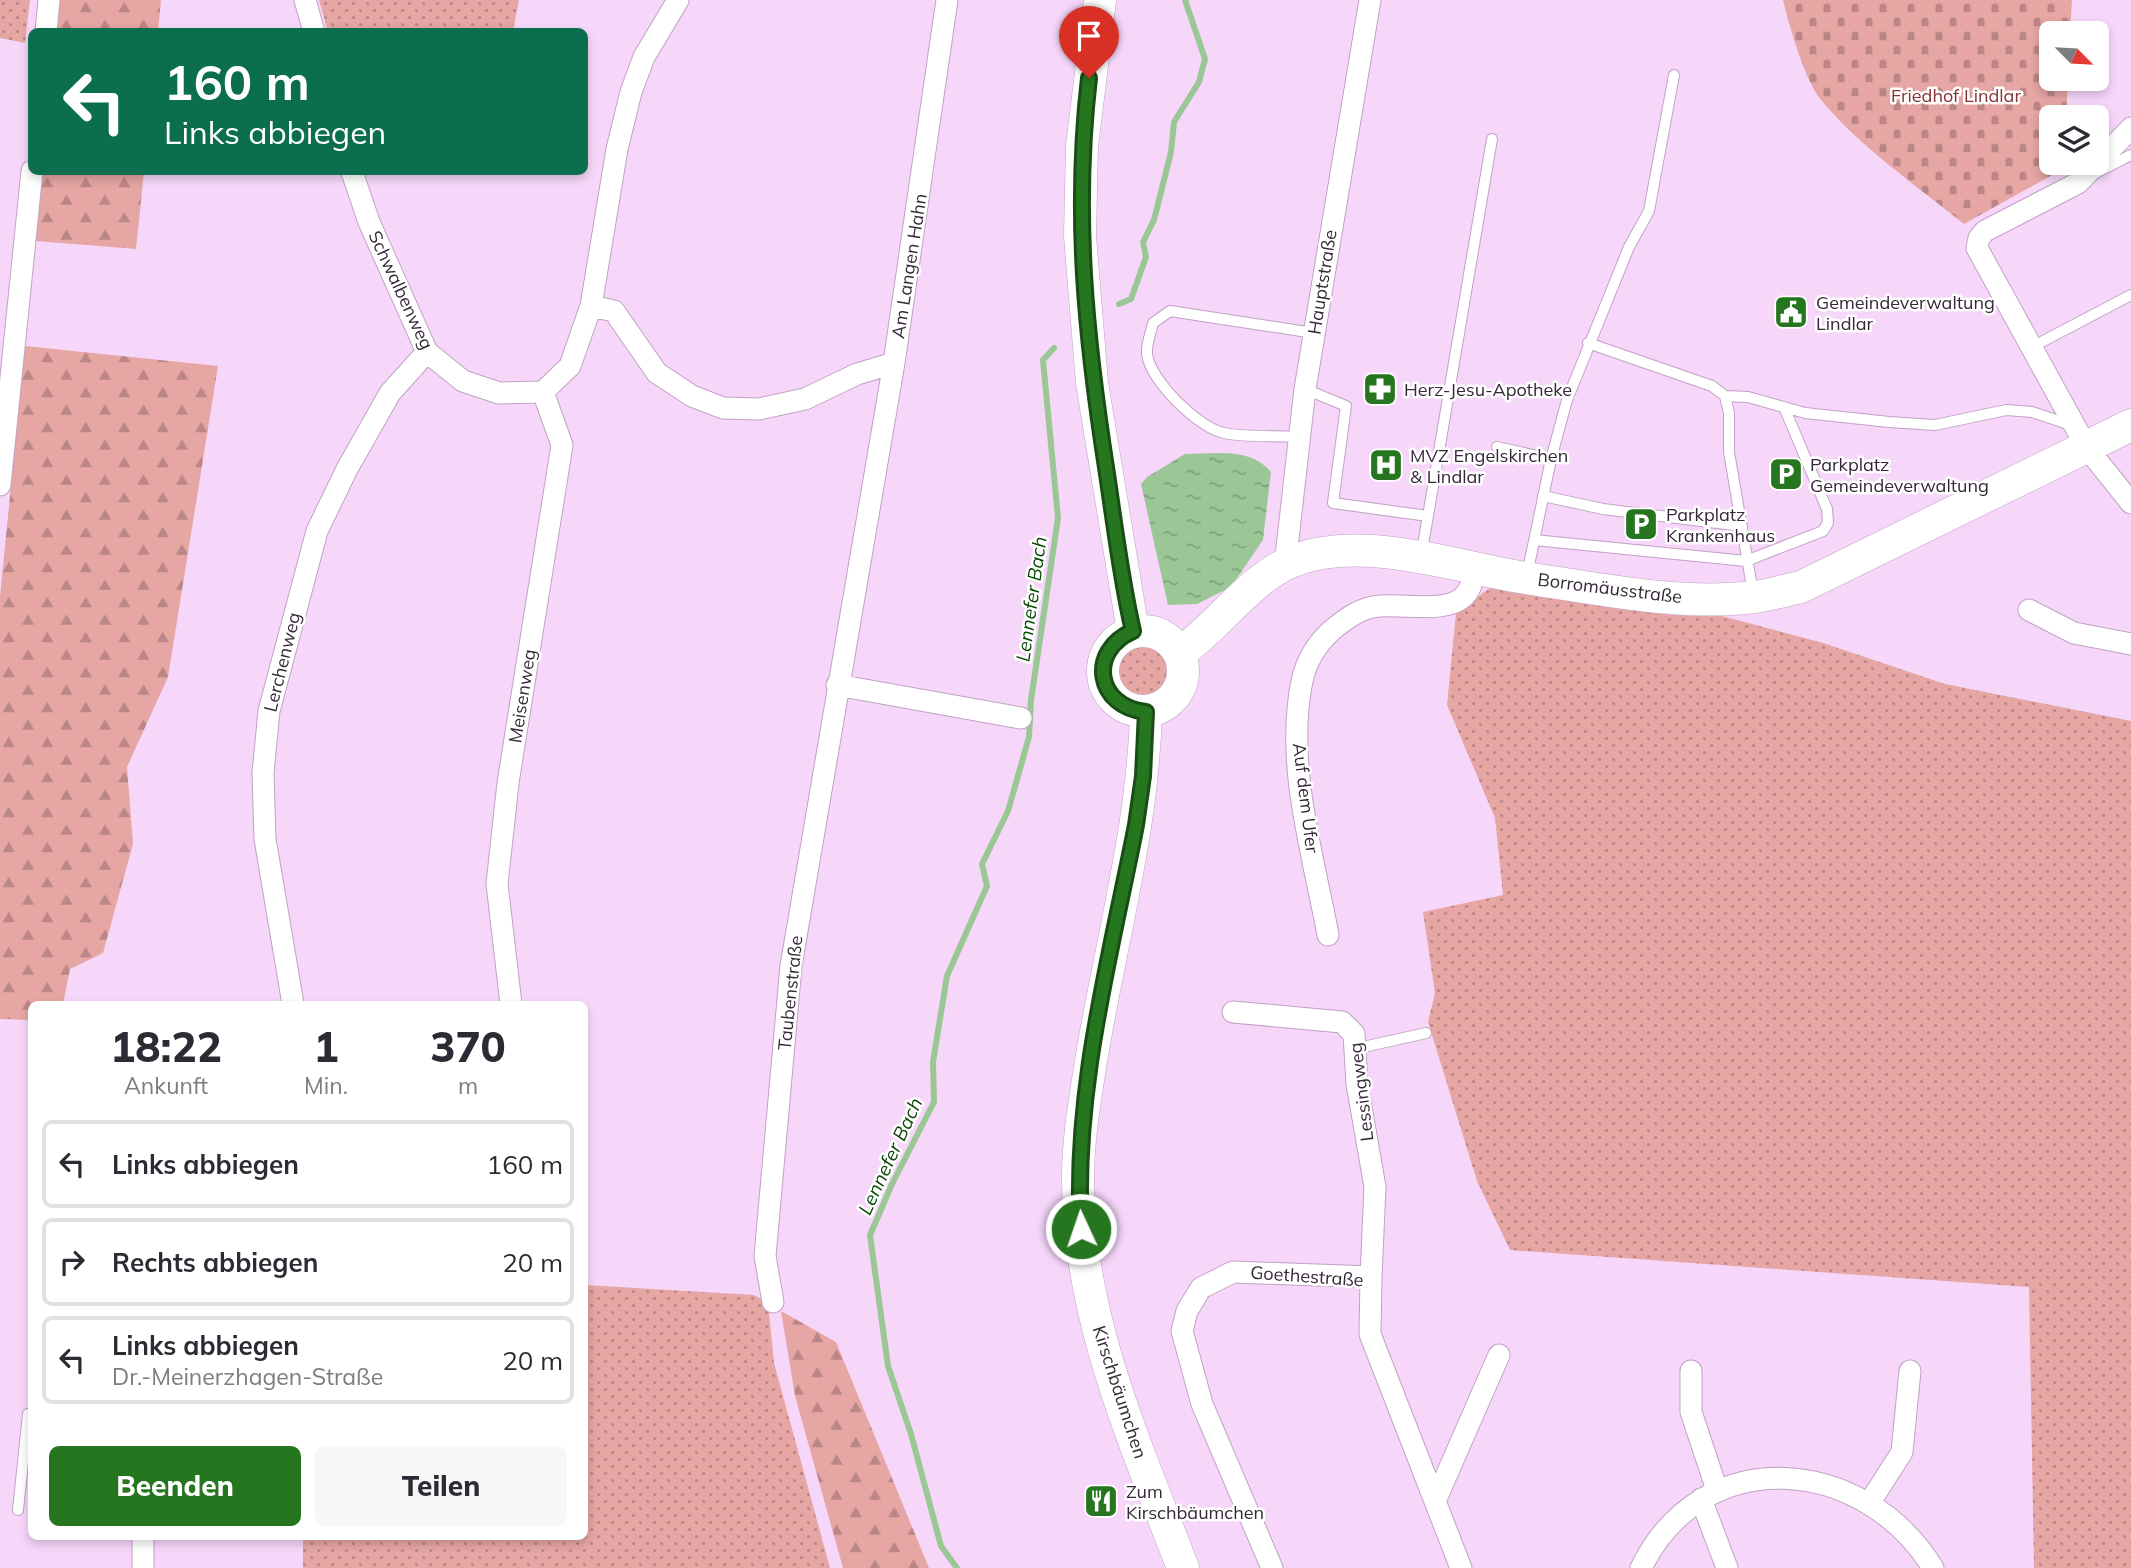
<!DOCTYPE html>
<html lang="de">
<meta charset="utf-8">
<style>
body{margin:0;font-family:Mulish,sans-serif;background:#f7f7f7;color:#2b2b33;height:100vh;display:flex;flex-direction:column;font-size:26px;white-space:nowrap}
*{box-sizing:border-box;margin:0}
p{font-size:23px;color:#7c7c81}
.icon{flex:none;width:38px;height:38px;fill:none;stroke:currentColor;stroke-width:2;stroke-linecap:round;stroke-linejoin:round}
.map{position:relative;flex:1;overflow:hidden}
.panel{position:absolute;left:28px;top:1001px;width:560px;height:539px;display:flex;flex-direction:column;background:#fff;border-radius:10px;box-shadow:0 4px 10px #0003}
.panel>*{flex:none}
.hud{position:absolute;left:28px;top:28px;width:560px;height:147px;border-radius:10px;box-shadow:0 4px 10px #0003;background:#0b6e4f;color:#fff;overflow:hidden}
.needle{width:46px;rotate:114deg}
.controls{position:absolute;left:2039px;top:21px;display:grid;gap:14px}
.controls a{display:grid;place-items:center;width:70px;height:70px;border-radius:10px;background:#fff;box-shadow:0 4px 10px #0003;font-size:35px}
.pin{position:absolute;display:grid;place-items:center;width:60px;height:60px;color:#fff;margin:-72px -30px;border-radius:50% 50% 50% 0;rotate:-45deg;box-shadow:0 0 7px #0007}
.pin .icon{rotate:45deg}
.me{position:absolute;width:77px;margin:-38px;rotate:357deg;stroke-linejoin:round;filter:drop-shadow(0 0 5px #0008)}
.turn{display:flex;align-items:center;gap:24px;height:147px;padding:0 21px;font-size:32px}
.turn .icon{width:91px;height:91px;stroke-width:2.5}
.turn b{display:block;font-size:49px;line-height:60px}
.eta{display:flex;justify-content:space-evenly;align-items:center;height:119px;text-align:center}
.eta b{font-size:42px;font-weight:800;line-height:49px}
.cta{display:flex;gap:14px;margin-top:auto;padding:14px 21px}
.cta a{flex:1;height:80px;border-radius:10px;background:#25761f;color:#fff;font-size:28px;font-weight:800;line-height:80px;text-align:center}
.cta a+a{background:#f7f7f7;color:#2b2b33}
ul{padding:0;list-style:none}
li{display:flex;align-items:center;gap:21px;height:88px;margin:0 14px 10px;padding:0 7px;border:4px solid #e1e1e2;border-radius:10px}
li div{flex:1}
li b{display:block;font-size:26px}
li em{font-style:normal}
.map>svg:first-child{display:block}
</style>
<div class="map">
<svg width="2131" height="1568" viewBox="0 0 2131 1568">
<defs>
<pattern id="grass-dots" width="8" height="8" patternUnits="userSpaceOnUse" patternTransform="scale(1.75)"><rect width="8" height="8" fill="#e6a6a3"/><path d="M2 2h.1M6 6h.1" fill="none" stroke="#bb8786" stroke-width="1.8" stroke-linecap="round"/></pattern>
<pattern id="forest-firs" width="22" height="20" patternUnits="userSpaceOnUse" patternTransform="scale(1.75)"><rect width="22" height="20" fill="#e6a6a3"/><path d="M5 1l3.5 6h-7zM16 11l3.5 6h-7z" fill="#bb8786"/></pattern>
<pattern id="cemetery-stones" width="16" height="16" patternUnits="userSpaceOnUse" patternTransform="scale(1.75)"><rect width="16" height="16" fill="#e6a6a3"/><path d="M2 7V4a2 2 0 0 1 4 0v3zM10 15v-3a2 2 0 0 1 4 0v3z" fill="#bb8786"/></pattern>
<pattern id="water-ripples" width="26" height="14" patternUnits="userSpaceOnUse" patternTransform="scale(1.75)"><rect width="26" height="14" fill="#9bc796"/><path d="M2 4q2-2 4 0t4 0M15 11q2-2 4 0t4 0" fill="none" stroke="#7fa27b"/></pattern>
</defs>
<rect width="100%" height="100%" fill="#f6d7fa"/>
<!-- grass -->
<path fill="url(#grass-dots)" d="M 0,0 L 30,0 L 25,43 L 0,38 Z
M 319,0 L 519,0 L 513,31 L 328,32 Z
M 1490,588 L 1672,615 L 1722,616 L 1823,643 L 1945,684 L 2131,721 L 2131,1568 L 2034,1568 L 2029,1287 L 1510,1250 L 1477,1181 L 1428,1022 L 1435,993 L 1423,912 L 1503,895 L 1495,818 L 1447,705 L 1456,613 Z
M1119 672a26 26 0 1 1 52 0a26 26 0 1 1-52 0Z
M 585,1285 L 754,1295 L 768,1303 L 774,1363 L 830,1568 L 303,1568 L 303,1537 L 584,1536 Z"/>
<!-- forest -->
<path fill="url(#forest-firs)" d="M 60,0 L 161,0 L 158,31 L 57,31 Z
M 43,172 L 144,172 L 136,249 L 36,241 Z
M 25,346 L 218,366 L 168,677 L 127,767 L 133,844 L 103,953 L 70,969 L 63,1004 L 32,1004 L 31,1020 L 0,1019 L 0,596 Z
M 781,1311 L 836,1342 L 929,1568 L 843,1568 L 795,1396 Z"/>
<!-- cemetery -->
<path fill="url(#cemetery-stones)" d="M 1783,0 L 2072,0 L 2070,33 L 2051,33 L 2051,79 L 2068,79 L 2066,117 L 2051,117 L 2051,163 L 2063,163 L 2063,169 L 1964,224 C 1916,185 1861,148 1821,100 C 1805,81 1789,25 1783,0 Z"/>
<!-- water -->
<path fill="url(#water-ripples)" d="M 1185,454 C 1215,454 1250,447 1271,472 L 1263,540 L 1231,587 L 1197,604 L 1168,605 L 1141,484 L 1147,477 Z"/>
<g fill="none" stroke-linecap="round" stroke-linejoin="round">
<!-- stream -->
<path stroke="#9bc796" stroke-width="6" d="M 1119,304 L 1131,299 L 1146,257 L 1143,242 L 1154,220 L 1171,152 L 1174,122 L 1199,82 L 1205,59 L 1185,0
M 957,1568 L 941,1546 L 911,1434 L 888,1366 L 870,1235 L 892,1184 L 934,1102 L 933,1062 L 947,976 L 987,886 L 982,864 L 1008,811 L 1029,737 L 1031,700 L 1058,518 L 1043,360 L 1054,348"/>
<!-- lane casing -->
<g stroke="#c0a2c4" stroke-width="12">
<path id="lane" d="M 2096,173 L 2131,155
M 1588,343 L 1712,386 L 1725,396 L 1729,413 L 1729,452 L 1753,593
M 2030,348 L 2131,295
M 1305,389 L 1346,406 L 1333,503 L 1428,516 L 1421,556
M 1725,396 L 1748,397 L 1805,413 L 1889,422 L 1935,425 L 2006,410 L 2032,412 L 2071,425
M 1300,437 C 1276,435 1248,438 1224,433 C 1199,428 1150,381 1147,354 C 1146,345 1151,332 1153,323 L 1170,311 L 1314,333
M 1497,447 L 1551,459
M 1543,496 L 1603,509 L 1742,526
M 1428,516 L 1492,139
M 1534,540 L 1746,561 L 1823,531 L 1828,523 L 1827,509 L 1784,407
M 1527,575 L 1551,459 L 1567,400 L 1629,247 L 1649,211 L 1674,75
M 1354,1049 L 1426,1033
M 18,1510 L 28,1414"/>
</g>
<!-- street casing -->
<g stroke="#c0a2c4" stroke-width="23">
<path id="street" d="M 305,0 L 314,32
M 46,32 L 49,0
M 2131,128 L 2078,183 L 1985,231 L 1979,238 L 1977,248 L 2087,448 L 2131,503
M 352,172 L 369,222 L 427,352 L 463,381 L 499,393 L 543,392 L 570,366 L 591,306 L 617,149 L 631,92 L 644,57 L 678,0
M 591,306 L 614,311 L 657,373 L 692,396 L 723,408 L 759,409 L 805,399 L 857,374 L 894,363
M 0,485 L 32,171
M 1285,565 L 1305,389 L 1370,0
M 2029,610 L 2074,633 L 2131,644
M 837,685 L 1021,718
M 1328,935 C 1313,854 1285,764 1302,681 C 1306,662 1317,644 1331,631 C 1343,621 1357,610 1373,607 C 1397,602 1443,614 1462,598 C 1471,591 1473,580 1474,569
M 293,1004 L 265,839 L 263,773 L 269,711 L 317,531 L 347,469 L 390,393 L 427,352
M 511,1004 L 497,884 L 508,783 L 562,445 L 543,392
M 1233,1012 L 1342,1022 L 1354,1034 L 1357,1084 L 1375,1187 L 1371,1277
M 773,1302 L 765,1256 L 791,966 L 894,363 L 947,0
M 1691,1371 L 1691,1412 L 1717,1490
M 1436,1499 L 1499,1355
M 1701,1499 L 1727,1568
M 1870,1502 L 1902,1452 L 1910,1371
M 143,1536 L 143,1568
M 1272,1568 L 1202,1404 L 1182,1331 L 1187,1311 L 1201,1288 L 1233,1272 L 1371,1277 L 1370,1334 L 1461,1568
M 1641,1568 C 1703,1441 1864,1456 1933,1568"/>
</g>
<!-- secondary casing -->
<g stroke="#c0a2c4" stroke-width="33">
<path id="secondary" d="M 1100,0 L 1082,146 L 1080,236 L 1092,383 L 1133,631
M1103 671a40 40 0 1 1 80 0a40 40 0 1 1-80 0Z
M 1180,653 C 1217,627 1246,584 1286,564 C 1354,531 1455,567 1526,578 C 1600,589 1680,606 1754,597 C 1770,595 1786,590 1801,587 L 2131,425
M 1146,712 C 1143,830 1110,945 1091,1061 C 1085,1100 1078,1138 1078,1177 C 1077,1315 1135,1442 1183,1568"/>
</g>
<!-- lane -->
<use href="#lane" stroke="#fff" stroke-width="10"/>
<!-- street -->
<use href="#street" stroke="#fff" stroke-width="21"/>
<!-- secondary -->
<use href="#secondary" stroke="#fff" stroke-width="32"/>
</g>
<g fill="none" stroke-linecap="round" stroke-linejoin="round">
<!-- route casing -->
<g stroke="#184d14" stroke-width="18">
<path id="route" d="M 1081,1229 C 1073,1093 1110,958 1136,825 L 1143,776 L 1146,712 C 1096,707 1087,651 1133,631 C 1121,580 1115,527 1107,474 C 1086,339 1073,215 1089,78"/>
</g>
<!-- route -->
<use href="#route" stroke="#25761f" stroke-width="12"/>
</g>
<!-- icons -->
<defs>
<g id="civic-square" transform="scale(1.75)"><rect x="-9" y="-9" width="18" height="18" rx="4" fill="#25761f" stroke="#fff"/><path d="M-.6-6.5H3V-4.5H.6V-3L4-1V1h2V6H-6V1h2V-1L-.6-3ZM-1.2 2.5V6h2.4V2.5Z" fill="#fff"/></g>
<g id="pharmacy-square" transform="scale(1.75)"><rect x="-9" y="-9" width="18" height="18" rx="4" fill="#25761f" stroke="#fff"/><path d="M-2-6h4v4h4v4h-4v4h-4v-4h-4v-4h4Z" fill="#fff"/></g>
<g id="hospital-square" transform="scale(1.75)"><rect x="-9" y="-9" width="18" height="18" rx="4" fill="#25761f" stroke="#fff"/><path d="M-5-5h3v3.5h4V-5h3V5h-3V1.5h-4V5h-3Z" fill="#fff"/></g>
<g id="parking-square" transform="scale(1.75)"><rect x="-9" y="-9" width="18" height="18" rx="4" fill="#25761f" stroke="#fff"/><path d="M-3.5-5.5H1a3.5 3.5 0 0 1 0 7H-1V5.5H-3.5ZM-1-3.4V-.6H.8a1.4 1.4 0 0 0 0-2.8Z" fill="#fff"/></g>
<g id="restaurant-square" transform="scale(1.75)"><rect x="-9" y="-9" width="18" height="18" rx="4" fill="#25761f" stroke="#fff"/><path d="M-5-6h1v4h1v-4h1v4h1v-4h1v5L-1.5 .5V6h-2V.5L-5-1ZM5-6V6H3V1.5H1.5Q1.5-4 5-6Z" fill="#fff"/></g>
</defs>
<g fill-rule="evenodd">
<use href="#civic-square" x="1791" y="312"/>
<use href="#pharmacy-square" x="1380" y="389"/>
<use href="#hospital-square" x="1386" y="465"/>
<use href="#parking-square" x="1786" y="474"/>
<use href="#parking-square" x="1641" y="524"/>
<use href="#restaurant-square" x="1101" y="1501"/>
</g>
<g text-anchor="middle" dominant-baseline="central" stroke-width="5" stroke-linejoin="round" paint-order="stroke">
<!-- park labels -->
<g font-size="18" fill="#853234" stroke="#fff">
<text x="1956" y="95">Friedhof Lindlar</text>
</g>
<!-- street labels -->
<g font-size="18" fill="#342836" stroke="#fff">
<text transform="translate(909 266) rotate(-81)">Am Langen Hahn</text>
<text transform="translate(1322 282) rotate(-81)">Hauptstraße</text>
<text transform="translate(401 290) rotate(65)">Schwalbenweg</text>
<text transform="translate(1610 588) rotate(7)">Borromäusstraße</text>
<text transform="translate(282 662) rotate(-76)">Lerchenweg</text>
<text transform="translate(522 696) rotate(-81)">Meisenweg</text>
<text transform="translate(1306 798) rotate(83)">Auf dem Ufer</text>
<text transform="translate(790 993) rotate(-84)">Taubenstraße</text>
<text transform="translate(1361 1092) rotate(-97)">Lessingweg</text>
<text transform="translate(1307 1276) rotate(4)">Goethestraße</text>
<text transform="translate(1120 1392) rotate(72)">Kirschbäumchen</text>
</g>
<!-- poi labels -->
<g font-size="18" fill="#342836" stroke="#fff" text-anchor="start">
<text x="1816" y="302">Gemeindeverwaltung<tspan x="1816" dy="21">Lindlar</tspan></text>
<text x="1404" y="389">Herz-Jesu-Apotheke</text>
<text x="1410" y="455">MVZ Engelskirchen<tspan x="1410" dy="21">&amp; Lindlar</tspan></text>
<text x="1810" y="464">Parkplatz<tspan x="1810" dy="21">Gemeindeverwaltung</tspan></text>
<text x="1666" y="514">Parkplatz<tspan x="1666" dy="21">Krankenhaus</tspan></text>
<text x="1126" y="1491">Zum<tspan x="1126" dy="21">Kirschbäumchen</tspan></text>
</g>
<!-- water labels -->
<g font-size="19" font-style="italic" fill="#064702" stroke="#fff">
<text transform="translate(1031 599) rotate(-82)">Lennefer Bach</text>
<text transform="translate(890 1156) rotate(-65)">Lennefer Bach</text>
</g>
</g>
</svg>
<div class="controls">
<a><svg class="needle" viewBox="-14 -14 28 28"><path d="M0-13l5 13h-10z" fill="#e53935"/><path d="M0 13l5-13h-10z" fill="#7c7c81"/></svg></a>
<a><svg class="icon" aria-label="layers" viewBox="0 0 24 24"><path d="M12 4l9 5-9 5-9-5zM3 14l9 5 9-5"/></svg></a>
</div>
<div class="pin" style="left:1089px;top:78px;background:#d93025"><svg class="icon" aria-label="arrive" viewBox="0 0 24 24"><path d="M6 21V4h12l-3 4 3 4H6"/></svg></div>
<svg class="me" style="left:1081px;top:1229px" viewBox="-20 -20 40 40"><circle r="17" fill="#25761f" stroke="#fff" stroke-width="3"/><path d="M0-11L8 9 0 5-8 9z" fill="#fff"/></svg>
<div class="hud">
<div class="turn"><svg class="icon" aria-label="left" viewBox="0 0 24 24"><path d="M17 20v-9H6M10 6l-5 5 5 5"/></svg><div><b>160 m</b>Links abbiegen</div></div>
</div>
<section class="panel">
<div class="eta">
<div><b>18:22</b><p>Ankunft</p></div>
<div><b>1</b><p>Min.</p></div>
<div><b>370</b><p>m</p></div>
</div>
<ul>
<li><svg class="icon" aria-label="left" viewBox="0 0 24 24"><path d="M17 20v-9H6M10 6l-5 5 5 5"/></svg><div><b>Links abbiegen</b></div><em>160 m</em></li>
<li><svg class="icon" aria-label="right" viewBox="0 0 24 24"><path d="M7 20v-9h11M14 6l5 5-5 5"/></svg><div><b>Rechts abbiegen</b></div><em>20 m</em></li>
<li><svg class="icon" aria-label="left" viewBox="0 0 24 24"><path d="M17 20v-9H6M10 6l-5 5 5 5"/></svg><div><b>Links abbiegen</b><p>Dr.-Meinerzhagen-Straße</p></div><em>20 m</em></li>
</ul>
<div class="cta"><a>Beenden</a><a>Teilen</a></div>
</section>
</div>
